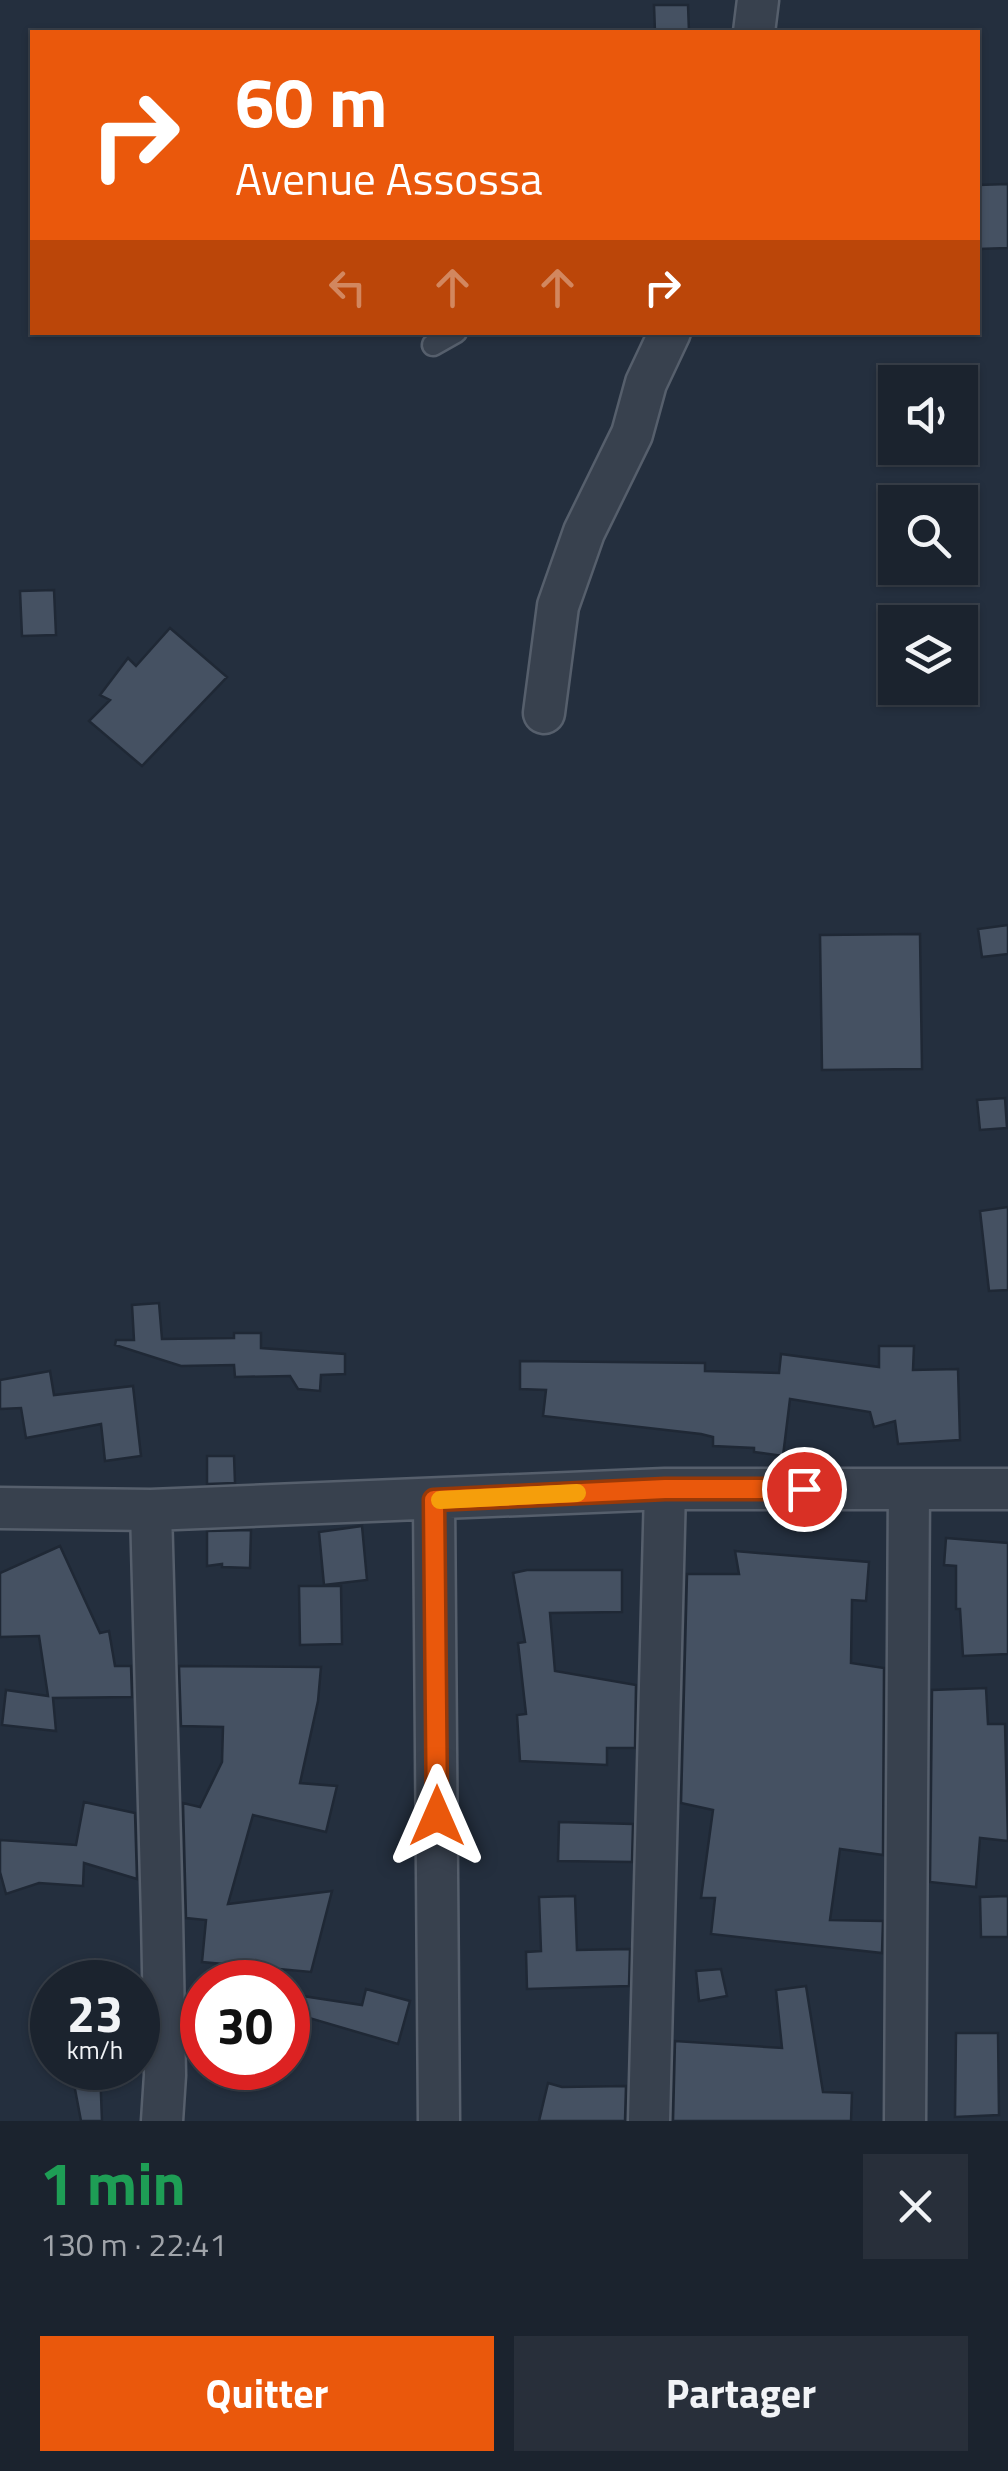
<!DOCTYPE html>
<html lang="fr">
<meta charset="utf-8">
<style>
body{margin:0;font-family:"Titillium Web",sans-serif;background:#282f3a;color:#f1f3f6;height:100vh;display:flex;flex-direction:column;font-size:38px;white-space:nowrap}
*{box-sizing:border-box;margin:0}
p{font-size:32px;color:#a0a4aa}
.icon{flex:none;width:55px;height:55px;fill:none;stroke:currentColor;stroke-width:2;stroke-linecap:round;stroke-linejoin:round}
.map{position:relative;height:2121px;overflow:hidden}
.details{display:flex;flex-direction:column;background:#1b232e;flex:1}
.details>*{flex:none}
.top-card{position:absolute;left:30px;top:30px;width:950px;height:305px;border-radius:0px;box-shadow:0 2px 8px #0004,0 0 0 2px #39404a;background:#ea580c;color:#fff;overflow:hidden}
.controls{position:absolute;left:878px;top:365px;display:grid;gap:20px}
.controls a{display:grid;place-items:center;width:100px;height:100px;border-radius:0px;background:#1b232e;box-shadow:0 2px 8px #0004,0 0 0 2px #39404a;font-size:50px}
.speed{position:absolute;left:30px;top:1960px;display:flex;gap:20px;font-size:50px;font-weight:700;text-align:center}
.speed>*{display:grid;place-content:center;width:130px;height:130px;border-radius:50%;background:#1b232e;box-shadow:0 2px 8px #0004,0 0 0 2px #39404a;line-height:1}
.speed small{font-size:25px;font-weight:400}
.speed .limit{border:15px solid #d22;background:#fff;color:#111}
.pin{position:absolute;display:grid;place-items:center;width:85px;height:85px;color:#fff;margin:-42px;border:5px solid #fff;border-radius:50%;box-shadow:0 2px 10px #0007}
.me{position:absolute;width:110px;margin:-55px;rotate:0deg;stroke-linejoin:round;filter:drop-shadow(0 0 8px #0008)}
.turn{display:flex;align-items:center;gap:35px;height:210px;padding:0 40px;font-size:45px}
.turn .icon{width:130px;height:130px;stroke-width:2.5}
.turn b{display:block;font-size:70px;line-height:85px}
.lanes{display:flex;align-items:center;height:95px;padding:0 40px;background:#0003;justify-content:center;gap:50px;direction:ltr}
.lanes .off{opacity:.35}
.round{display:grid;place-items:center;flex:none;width:105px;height:105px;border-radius:0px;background:#282f3a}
.summary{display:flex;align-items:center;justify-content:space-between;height:170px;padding:0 40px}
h1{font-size:60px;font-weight:700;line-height:75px;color:#1e9e55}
.action{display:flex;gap:20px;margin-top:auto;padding:20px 40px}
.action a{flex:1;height:115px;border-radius:0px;background:#ea580c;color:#fff;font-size:40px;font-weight:700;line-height:115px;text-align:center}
.action a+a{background:#282f3a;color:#f1f3f6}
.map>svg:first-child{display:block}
</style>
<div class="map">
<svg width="1008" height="2121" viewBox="0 0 1008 2121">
<rect width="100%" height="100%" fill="#242f3e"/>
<!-- building -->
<path fill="#455162" stroke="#1f2835" stroke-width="2.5" d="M 654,5 L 688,5 L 689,32 L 655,32 Z
M 1008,184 L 1008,248 L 978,249 L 978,185 Z
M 54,590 L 56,635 L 22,636 L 20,591 Z
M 170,628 L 227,677 L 142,766 L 89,721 L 110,700 L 100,695 L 128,658 L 136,666 Z
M 1008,925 L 1008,954 L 982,957 L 978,929 Z
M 920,934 L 922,1069 L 822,1070 L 820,935 Z
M 1005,1098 L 1007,1128 L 980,1130 L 977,1100 Z
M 1008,1207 L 1008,1290 L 989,1291 L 980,1211 Z
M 159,1303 L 162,1339 L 234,1338 L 234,1333 L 261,1333 L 261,1348 L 345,1354 L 345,1374 L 321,1375 L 320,1391 L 298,1389 L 290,1376 L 235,1377 L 234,1365 L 181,1366 L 115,1345 L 116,1340 L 134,1340 L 132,1305 Z
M 879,1346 L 914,1346 L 913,1370 L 958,1369 L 960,1440 L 898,1444 L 895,1421 L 874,1427 L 870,1412 L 790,1399 L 783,1456 L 754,1452 L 754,1448 L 713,1446 L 713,1437 L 701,1434 L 543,1416 L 546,1390 L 520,1389 L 520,1361 L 705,1363 L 705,1371 L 779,1373 L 781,1354 L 879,1367 Z
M 50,1371 L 54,1395 L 133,1386 L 141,1456 L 105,1461 L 101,1424 L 26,1438 L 21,1408 L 0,1409 L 0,1380 Z
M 207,1456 L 234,1456 L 235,1483 L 207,1484 Z
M 362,1526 L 367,1580 L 324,1585 L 319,1532 Z
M 251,1530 L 250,1568 L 222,1567 L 222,1564 L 207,1566 L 207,1531 Z
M 946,1538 L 1008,1543 L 1008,1654 L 963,1656 L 960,1609 L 956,1609 L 956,1566 L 944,1565 Z
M 60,1546 L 100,1633 L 109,1631 L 115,1666 L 131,1666 L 132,1697 L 53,1698 L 56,1731 L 2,1725 L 6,1690 L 48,1696 L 39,1636 L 0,1637 L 0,1573 Z
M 735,1551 L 869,1562 L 866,1601 L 852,1600 L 851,1663 L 884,1668 L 883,1855 L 840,1849 L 830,1920 L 883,1921 L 882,1953 L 711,1934 L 715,1898 L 701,1898 L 713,1810 L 681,1803 L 687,1574 L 739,1574 Z
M 527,1570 L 622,1570 L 622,1612 L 550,1613 L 555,1671 L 636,1685 L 635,1748 L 607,1748 L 607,1765 L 520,1761 L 517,1715 L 526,1714 L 518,1643 L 525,1642 L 513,1573 Z
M 299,1586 L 341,1586 L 342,1644 L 300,1645 Z
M 179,1666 L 321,1667 L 318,1701 L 300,1783 L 337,1786 L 326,1832 L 253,1815 L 228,1904 L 332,1891 L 311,1972 L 202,1962 L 206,1920 L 186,1918 L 183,1803 L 200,1807 L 222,1762 L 223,1727 L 181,1726 Z
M 986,1688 L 988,1724 L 1005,1724 L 1008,1841 L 980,1838 L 976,1887 L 930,1882 L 932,1690 Z
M 84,1802 L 135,1813 L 137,1879 L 84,1863 L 83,1886 L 39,1883 L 6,1894 L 0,1872 L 0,1840 L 76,1845 Z
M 559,1822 L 633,1824 L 632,1862 L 558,1861 Z
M 575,1896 L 577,1950 L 630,1949 L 629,1986 L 527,1989 L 526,1952 L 541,1951 L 539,1897 Z
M 1008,1896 L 1008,1937 L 981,1937 L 980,1897 Z
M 721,1969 L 727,1996 L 699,2001 L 696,1971 Z
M 806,1986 L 823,2092 L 852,2093 L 851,2121 L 673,2121 L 675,2041 L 782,2048 L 776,1990 Z
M 366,1989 L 410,2001 L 398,2044 L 292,2013 L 296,1995 L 362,2005 Z
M 956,2033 L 998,2033 L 999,2115 L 955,2117 Z
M 71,2068 L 100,2068 L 102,2121 L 81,2121 Z
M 548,2083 L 562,2087 L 626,2086 L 625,2121 L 539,2121 Z"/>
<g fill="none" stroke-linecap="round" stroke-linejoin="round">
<!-- service casing -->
<g stroke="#565f6c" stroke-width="25">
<path id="service" d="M 433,345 L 456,332"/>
</g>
<!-- minor casing -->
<g stroke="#565f6c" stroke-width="45">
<path id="minor" d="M 754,32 L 758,0
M 544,713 L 558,606 L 584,532 L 632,434 L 646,383 L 670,332
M 434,1500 L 439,2121
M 0,1508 L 151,1510 L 665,1489 L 1008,1489
M 151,1510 L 162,1917 L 165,2075 L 162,2121
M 649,2121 L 665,1489
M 905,2121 L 909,1489"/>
</g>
<!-- service -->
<use href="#service" stroke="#38414e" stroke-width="20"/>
<!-- minor -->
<use href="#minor" stroke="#38414e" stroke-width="40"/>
</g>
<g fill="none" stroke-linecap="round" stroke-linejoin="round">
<!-- route casing -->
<g stroke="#983908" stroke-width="25">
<path id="route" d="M 437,1816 L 434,1500 L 665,1489 L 804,1489"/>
</g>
<!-- route -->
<use href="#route" stroke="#ea580c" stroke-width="18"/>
<!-- slow -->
<path stroke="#f59e0b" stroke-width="18" d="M 440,1500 L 577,1493"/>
</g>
</svg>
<div class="controls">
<a><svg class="icon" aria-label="sound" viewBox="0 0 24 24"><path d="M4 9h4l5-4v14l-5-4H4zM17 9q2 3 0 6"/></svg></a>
<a><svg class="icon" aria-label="search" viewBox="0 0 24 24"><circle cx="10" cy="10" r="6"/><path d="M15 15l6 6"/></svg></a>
<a><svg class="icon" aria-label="layers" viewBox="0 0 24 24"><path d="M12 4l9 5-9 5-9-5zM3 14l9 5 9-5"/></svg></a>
</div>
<div class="speed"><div>23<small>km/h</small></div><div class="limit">30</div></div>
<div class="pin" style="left:804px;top:1489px;background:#d93025"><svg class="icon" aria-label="arrive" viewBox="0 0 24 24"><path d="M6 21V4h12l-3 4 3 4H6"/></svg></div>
<svg class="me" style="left:437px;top:1816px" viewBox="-20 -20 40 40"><path d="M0-17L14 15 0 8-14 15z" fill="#ea580c" stroke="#fff" stroke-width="4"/></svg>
<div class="top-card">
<div class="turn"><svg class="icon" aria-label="right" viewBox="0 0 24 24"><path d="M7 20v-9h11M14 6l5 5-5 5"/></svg><div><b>60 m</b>Avenue Assossa</div></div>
<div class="lanes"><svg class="icon off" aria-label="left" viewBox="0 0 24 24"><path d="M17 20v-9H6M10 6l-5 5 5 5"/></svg><svg class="icon off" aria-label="ahead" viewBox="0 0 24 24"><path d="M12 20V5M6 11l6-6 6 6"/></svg><svg class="icon off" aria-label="ahead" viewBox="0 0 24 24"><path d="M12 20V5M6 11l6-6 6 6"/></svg><svg class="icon" aria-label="right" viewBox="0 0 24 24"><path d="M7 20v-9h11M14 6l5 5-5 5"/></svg></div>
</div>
</div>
<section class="details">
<div class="summary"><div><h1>1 min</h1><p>130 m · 22:41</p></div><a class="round"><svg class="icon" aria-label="close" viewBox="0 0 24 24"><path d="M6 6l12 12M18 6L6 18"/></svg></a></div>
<div class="action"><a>Quitter</a><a>Partager</a></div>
</section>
